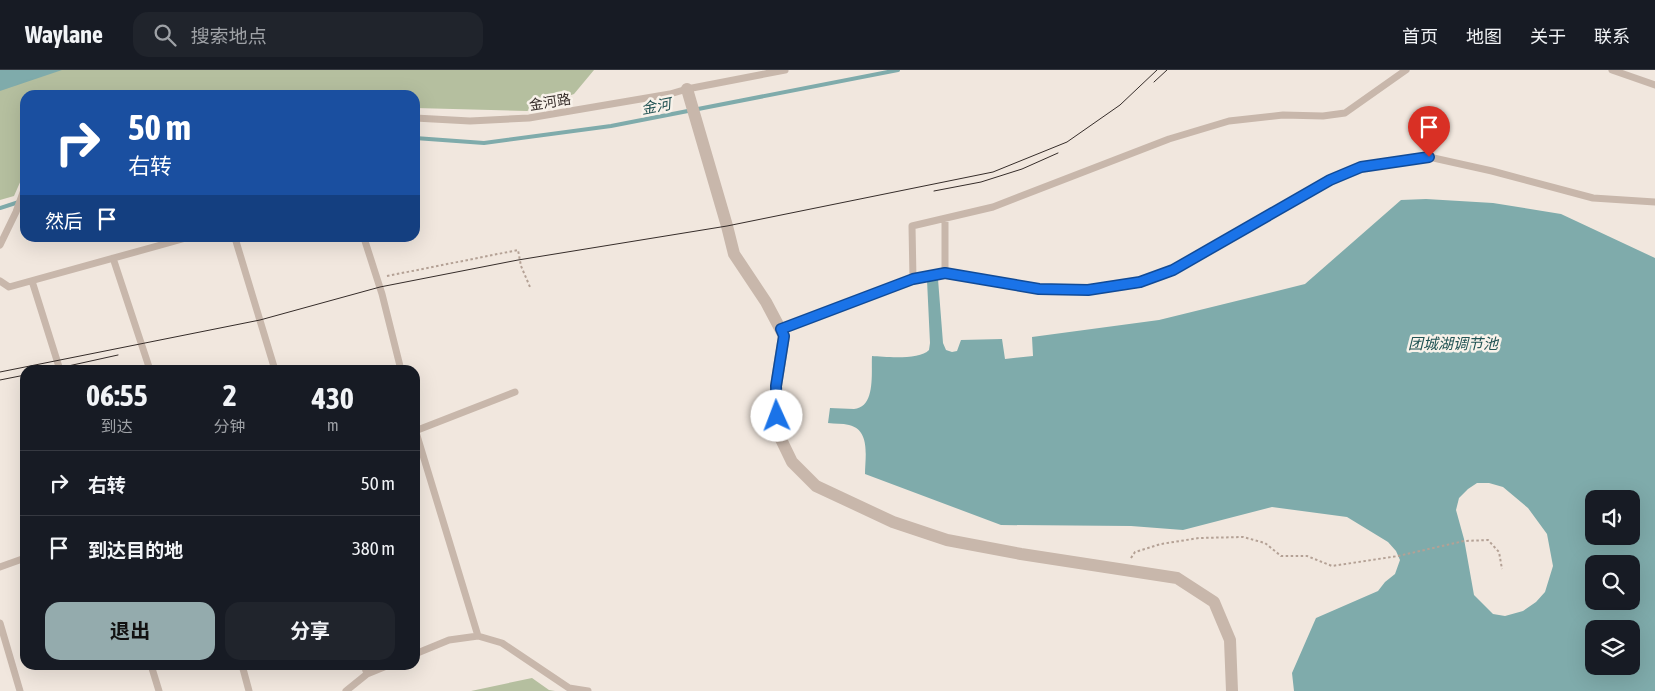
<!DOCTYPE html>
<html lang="zh">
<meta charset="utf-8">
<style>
body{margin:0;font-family:"Asap Condensed","Noto Sans SC",sans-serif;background:#20242c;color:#f1f3f6;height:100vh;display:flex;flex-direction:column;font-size:19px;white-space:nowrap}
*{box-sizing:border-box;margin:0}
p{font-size:16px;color:#9ea1a6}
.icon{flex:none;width:28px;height:28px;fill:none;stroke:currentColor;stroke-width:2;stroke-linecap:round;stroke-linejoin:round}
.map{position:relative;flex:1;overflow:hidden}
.panel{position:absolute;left:20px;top:295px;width:400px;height:305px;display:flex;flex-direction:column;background:#171b24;border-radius:15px;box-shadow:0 5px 20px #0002}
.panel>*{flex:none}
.top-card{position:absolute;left:20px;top:20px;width:400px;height:152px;border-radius:15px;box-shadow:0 5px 20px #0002;background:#1a4fa0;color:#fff;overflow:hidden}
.tools{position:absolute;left:1585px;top:420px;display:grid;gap:10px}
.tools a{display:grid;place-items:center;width:55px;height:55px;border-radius:10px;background:#171b24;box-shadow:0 5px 20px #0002;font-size:25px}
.pin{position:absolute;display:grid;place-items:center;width:42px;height:42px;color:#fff;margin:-51px -21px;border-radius:50% 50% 50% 0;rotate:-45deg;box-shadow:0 0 5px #0007}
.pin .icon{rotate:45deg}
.me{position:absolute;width:55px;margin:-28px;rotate:358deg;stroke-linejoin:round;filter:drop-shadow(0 0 4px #0008)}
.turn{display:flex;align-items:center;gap:18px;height:105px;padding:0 25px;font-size:22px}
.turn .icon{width:65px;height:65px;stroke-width:2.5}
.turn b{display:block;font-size:35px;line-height:42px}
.then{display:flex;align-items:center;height:48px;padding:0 25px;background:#0003;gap:10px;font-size:19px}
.eta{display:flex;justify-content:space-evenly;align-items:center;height:85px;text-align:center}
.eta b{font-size:30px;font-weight:700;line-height:35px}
.button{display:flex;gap:10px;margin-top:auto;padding:10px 25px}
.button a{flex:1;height:58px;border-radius:15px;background:#94abad;color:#111;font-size:20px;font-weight:700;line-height:58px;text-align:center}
.button a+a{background:#20242c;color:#f1f3f6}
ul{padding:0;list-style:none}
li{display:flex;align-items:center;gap:15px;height:65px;padding:0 25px;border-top:1px solid #363941}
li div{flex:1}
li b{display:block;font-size:19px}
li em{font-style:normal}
header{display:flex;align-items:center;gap:30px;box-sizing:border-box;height:70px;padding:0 25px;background:#171b24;border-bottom:1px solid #363941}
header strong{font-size:24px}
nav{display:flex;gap:28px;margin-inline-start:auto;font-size:18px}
.search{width:350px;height:45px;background:#20242c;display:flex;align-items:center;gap:12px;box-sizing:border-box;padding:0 18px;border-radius:15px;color:#9ea1a6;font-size:19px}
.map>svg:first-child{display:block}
</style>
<header>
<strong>Waylane</strong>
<div class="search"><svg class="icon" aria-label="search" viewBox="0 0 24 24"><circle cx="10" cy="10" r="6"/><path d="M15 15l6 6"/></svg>搜索地点</div>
<nav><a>首页</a><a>地图</a><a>关于</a><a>联系</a></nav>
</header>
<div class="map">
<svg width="1655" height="621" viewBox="0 0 1655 621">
<rect width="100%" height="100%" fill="#f1e7de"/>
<!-- green -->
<path fill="#b5bf9f" d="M 0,0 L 594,0 L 574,24 L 527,41 L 415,38 L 415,25 L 25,25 L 25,101 L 14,126 L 0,130 Z
M 532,608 L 549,620 L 555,621 L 471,621 Z"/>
<!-- water -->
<path fill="#7fabab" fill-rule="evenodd" d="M 0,0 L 62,0 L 0,21 Z
M 1426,129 L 1493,133 L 1561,144 L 1655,188 L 1655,621 L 1294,621 L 1292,603 L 1316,548 L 1378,521 L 1385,512 L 1395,504 L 1400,490 L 1396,481 L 1388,472 L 1347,447 L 1272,437 L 1183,460 L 1131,456 L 1001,455 L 865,404 C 865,388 871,360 849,355 C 842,353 835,354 828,353 L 830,338 C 837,338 846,339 854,339 C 876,337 871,302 872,286 C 886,287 920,290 929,280 L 930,273 L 927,210 L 938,209 L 943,273 L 946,280 L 952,282 L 957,281 L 961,270 L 1002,269 L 1005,289 L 1033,286 L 1032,267 L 1159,250 L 1305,214 L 1401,130 ZM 1477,413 L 1489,413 L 1503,417 L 1528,438 L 1547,464 L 1553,496 L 1545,522 L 1536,532 L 1523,541 L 1505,546 L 1493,544 L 1474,525 L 1464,469 L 1456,440 L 1459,428 L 1468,419 ZM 1594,429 L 1631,429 L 1631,466 L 1594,466 ZM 1594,494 L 1631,494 L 1631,531 L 1594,531 ZM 1594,559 L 1631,559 L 1631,596 L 1594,596 Z"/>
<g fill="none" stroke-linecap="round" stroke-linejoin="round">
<!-- stream -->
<path stroke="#7fabab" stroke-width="4" d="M 415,68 L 484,73 L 611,56 L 898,0
M 0,138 L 25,130"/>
<!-- path -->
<path stroke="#b4a195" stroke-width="2" stroke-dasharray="2.5 2.5" stroke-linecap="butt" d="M 387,206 L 518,180 L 521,196 L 530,217
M 1131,488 L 1135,482 L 1161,474 L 1199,468 L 1243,467 L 1265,473 L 1281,486 L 1307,486 L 1332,496 L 1398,486 L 1464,471 L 1488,470 L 1499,482 L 1502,499"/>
<!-- service -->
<path stroke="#c8b7ab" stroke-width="7" d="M 1612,0 L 1655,15
M 415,48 L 470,51 L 529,48 L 670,24 L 687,19 L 785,0
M 945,149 L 945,203
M 235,168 L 275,300
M 364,168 L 382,224 L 401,300
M 0,175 L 16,142 L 25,117
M 113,188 L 150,300
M 913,209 L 912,156 L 993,137 L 1169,69 L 1229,51 L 1283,45 L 1323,46 L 1345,43 L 1406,0
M 0,211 L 9,217 L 186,168
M 32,211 L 60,300
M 781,259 L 913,209 L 945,203 L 1039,219 L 1087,220 L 1140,211 L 1173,200 L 1330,110 L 1361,97 L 1429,87 L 1492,101 L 1593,128 L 1655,132
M 415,359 L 478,566 L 502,573 L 569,618 L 588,621
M 415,361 L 515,322
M 0,497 L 25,488
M 0,553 L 20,621
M 415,584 L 449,570 L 478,566
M 151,595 L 159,621
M 242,595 L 249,621
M 364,595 L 367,604
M 346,621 L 367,604 L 389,595"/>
<!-- minor -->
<path stroke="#c8b7ab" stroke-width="12" d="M 687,19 L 727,156 L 734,184 L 766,232 L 784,266 L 776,316 L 777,361 L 792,392 L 816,416 L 893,452 L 947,470 L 1021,484 L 1177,508 L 1214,532 L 1230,570 L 1232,621"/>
<!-- tram -->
<path stroke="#362d2a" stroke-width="1" d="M 1154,12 L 1167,0
M 934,121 L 981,112 L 1022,99 L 1058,83
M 50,300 L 118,285
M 0,302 L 260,250 L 380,217 L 518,190 L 727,156 L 993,102 L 1067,72 L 1120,35 L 1157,0
M 0,310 L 25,305"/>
</g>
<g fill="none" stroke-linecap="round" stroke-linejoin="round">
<!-- route casing -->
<g stroke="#114b97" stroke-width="12">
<path id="route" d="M 777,346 L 776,316 L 784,266 L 781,259 L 913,209 L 945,203 L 1039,219 L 1088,220 L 1140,212 L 1173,200 L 1330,110 L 1361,97 L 1429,87"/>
</g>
<!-- route -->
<use href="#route" stroke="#1a73e8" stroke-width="9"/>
</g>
<g text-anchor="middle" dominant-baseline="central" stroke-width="5" stroke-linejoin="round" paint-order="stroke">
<!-- street labels -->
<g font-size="14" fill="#362d2a" stroke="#f8f2ea">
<text transform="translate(550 32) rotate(-9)">金河路</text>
</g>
<!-- water labels -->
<g font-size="15" font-style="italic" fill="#225354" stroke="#f8f2ea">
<text transform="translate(656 36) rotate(-11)">金河</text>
<text x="1453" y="273">团城湖调节池</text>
</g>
</g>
</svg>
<div class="tools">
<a><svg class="icon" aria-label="sound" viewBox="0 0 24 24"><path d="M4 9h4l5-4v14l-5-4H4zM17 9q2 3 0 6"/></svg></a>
<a><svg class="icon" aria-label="search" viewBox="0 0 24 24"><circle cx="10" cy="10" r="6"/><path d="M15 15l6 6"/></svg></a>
<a><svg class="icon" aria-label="layers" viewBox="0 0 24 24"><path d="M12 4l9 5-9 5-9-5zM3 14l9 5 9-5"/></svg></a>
</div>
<div class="pin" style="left:1429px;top:87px;background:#d93025"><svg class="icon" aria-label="arrive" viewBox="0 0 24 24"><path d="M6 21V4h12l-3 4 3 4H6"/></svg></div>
<svg class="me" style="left:777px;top:346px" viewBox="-20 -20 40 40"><circle r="19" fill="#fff"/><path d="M0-13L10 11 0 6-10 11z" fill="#1a73e8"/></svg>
<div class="top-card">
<div class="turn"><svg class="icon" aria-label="right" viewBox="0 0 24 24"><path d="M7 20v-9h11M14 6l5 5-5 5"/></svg><div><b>50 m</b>右转</div></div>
<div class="then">然后<svg class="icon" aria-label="arrive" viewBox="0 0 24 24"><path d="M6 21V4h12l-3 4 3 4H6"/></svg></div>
</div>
<section class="panel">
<div class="eta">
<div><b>06:55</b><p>到达</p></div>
<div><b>2</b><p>分钟</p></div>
<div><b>430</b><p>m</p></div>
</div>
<ul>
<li><svg class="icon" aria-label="right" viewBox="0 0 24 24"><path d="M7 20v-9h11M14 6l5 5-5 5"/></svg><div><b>右转</b></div><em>50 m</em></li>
<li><svg class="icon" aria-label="arrive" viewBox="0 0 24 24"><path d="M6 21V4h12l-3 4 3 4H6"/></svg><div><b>到达目的地</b></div><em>380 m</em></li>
</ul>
<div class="button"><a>退出</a><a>分享</a></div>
</section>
</div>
